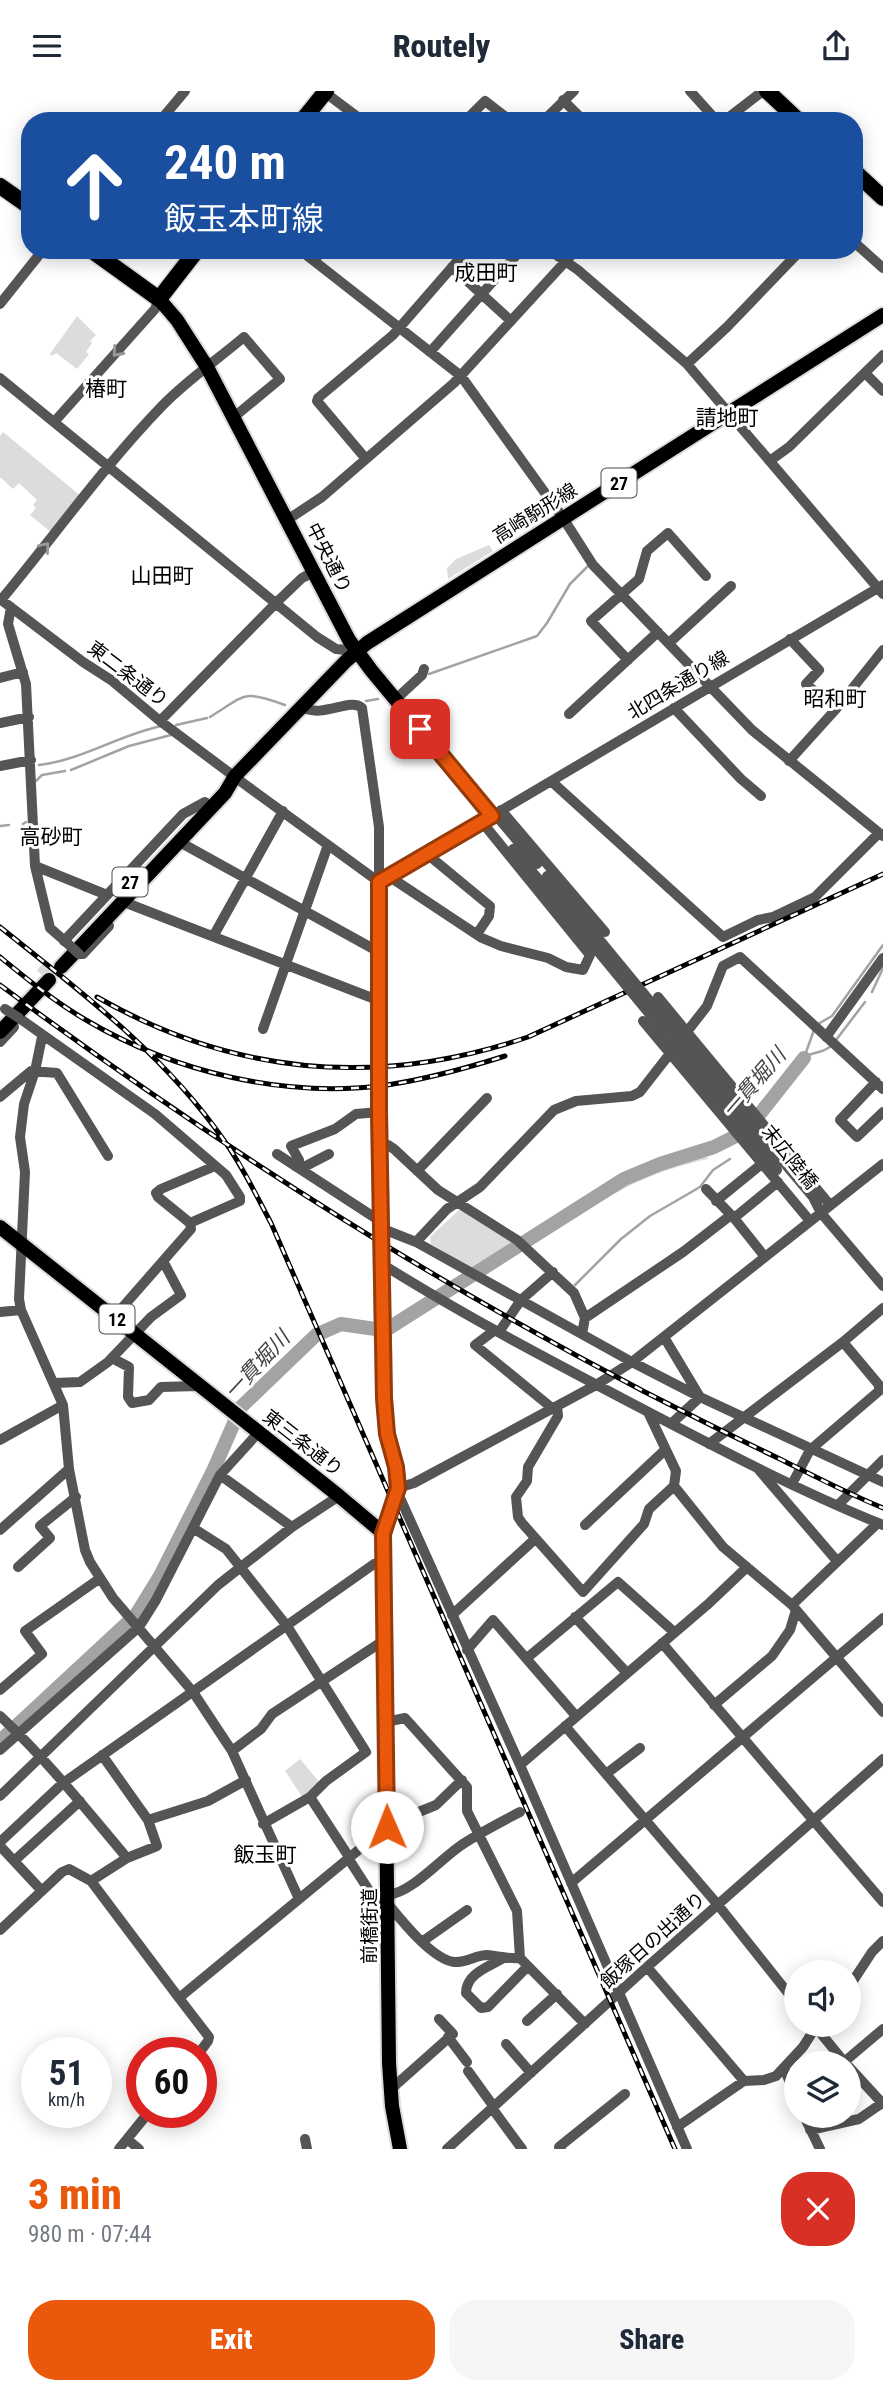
<!DOCTYPE html>
<meta charset="utf-8">
<style>
body{margin:0;font-family:"Roboto Condensed","Noto Sans JP",sans-serif;background:#f6f6f7;color:#1f2937;height:100vh;display:flex;flex-direction:column;font-size:26px;white-space:nowrap}
*{box-sizing:border-box;margin:0}
p{font-size:23px;color:#747a83}
.icon{flex:none;width:38px;height:38px;fill:none;stroke:currentColor;stroke-width:2;stroke-linecap:round;stroke-linejoin:round}
.map{position:relative;height:2058px;overflow:hidden}
.side{display:flex;flex-direction:column;background:#fff;flex:1}
.side>*{flex:none}
.guide{position:absolute;left:21px;top:21px;width:842px;height:147px;border-radius:28px;box-shadow:0 4px 18px #0003;background:#1a4fa0;color:#fff;overflow:hidden}
.tools{position:absolute;left:784px;top:1869px;display:grid;gap:14px}
.tools a{display:grid;place-items:center;width:77px;height:77px;border-radius:50%;background:#fff;box-shadow:0 4px 18px #0003;font-size:35px}
.speed{position:absolute;left:21px;top:1946px;display:flex;gap:14px;font-size:35px;font-weight:700;text-align:center}
.speed>*{display:grid;place-content:center;width:91px;height:91px;border-radius:50%;background:#fff;box-shadow:0 4px 18px #0003;line-height:1}
.speed small{font-size:18px;font-weight:400}
.speed .limit{border:10px solid #d22;background:#fff;color:#111}
.pin{position:absolute;display:grid;place-items:center;width:60px;height:60px;color:#fff;margin:-30px;border-radius:14px;box-shadow:0 4px 10px #0006}
.me{position:absolute;width:77px;margin:-38px;rotate:359deg;stroke-linejoin:round;filter:drop-shadow(0 0 5px #0008)}
.turn{display:flex;align-items:center;gap:24px;height:147px;padding:0 28px;font-size:32px}
.turn .icon{width:91px;height:91px;stroke-width:2.5}
.turn b{display:block;font-size:49px;line-height:60px}
.round{display:grid;place-items:center;flex:none;width:74px;height:74px;border-radius:28px;background:#f6f6f7}
.headline{display:flex;align-items:center;justify-content:space-between;height:119px;padding:0 28px}
h1{font-size:42px;font-weight:800;line-height:52px;color:#ea580c}
.action{display:flex;gap:14px;margin-top:auto;padding:14px 28px}
.action a{flex:1;height:80px;border-radius:28px;background:#ea580c;color:#fff;font-size:28px;font-weight:800;line-height:80px;text-align:center}
.action a+a{background:#f6f6f7;color:#1f2937}
header{display:flex;justify-content:space-between;align-items:center;height:91px;padding:0 28px;background:#fff;font-size:32px;font-weight:800}
.map>svg:first-child{display:block}
</style>
<header><svg class="icon" aria-label="menu" viewBox="0 0 24 24"><path d="M4 6h16M4 12h16M4 18h16"/></svg>Routely<svg class="icon" aria-label="share" viewBox="0 0 24 24"><path d="M12 15V3M7 8l5-5 5 5M5 13v7h14v-7"/></svg></header>
<div class="map">
<svg width="883" height="2058" viewBox="0 0 883 2058">
<rect width="100%" height="100%" fill="#fff"/>
<!-- green -->
<path fill="#dcdcdc" d="M 77,225 L 96,244 L 90,250 L 92,252 L 86,261 L 89,263 L 77,278 L 56,262 L 52,265 L 50,263 Z
M 3,341 L 82,406 L 53,443 L 30,424 L 36,417 L 33,414 L 37,409 L 19,392 L 13,398 L 0,386 L 0,345 Z
M 489,454 L 493,460 L 448,488 L 447,477 L 456,468 Z
M 707,1065 L 708,1068 C 655,1080 621,1096 576,1127 L 571,1122 C 614,1095 656,1074 707,1065 Z
M 460,1118 L 512,1151 L 471,1177 L 431,1153 L 430,1146 Z
M 300,1668 L 321,1693 L 303,1707 L 285,1680 Z"/>
<g fill="none" stroke-linecap="round" stroke-linejoin="round">
<!-- stream -->
<path stroke="#a3a3a3" stroke-width="2.5" d="M 429,583 L 537,545 L 547,532 L 570,493 L 589,474
M 366,610 L 378,608
M 210,626 C 246,604 242,598 285,614
M 176,634 L 207,627
M 39,674 C 82,669 119,644 161,635
M 71,679 L 129,655 L 171,644
M 36,690 L 42,684 L 65,680
M 23,733 L 26,731
M 0,735 L 9,734
M 872,901 L 883,877
M 818,933 L 832,925 L 883,854
M 836,949 L 865,911
M 805,964 L 814,939
M 804,967 C 812,960 824,963 832,954
M 575,1194 L 621,1148 L 650,1125 L 700,1096 L 713,1079 L 730,1068"/>
<!-- river -->
<path stroke="#a3a3a3" stroke-width="14" d="M 0,1650 L 136,1524 L 160,1485 L 213,1380 L 241,1316 L 316,1244 L 341,1233 L 375,1238 L 389,1237 L 624,1088 L 660,1073 L 714,1056 L 734,1046 L 759,1024 L 804,967"/>
<!-- major-tunnel -->
<path stroke="#d9d9d9" stroke-width="14" stroke-dasharray="14 7" stroke-linecap="butt" d="M 42,884 L 55,870"/>
<!-- major casing -->
<g stroke="#dbdbdb" stroke-width="18">
<path id="major" d="M 159,208 L 177,229 L 207,276 L 349,549 L 371,579 L 492,725 L 379,791 L 379,1021 L 384,1307 L 387,1343 L 396,1376 L 398,1397 L 383,1442 L 389,1972 L 392,2015 L 400,2058
M 61,876 L 225,702 L 235,685 L 346,570 L 367,552 L 883,224
M 0,941 L 49,889
M 0,1136 L 339,1405 L 383,1442"/>
</g>
<!-- highway casing -->
<g stroke="#dbdbdb" stroke-width="19">
<path id="highway" d="M 767,0 L 799,30
M 302,30 L 326,0
M 854,80 L 883,107
M 0,95 L 30,116
M 91,159 L 159,208 L 197,159"/>
</g>
<!-- minor -->
<path stroke="#555" stroke-width="10" d="M 323,0 L 363,30
M 690,0 L 717,30
M 563,9 L 584,30
M 160,30 L 185,0
M 465,30 L 485,10 L 511,30
M 543,30 L 574,0
M 724,30 L 763,0
M 854,102 L 865,90
M 854,151 L 883,177
M 300,159 L 461,285 L 563,427 L 593,474 L 752,639 L 883,745
M 549,159 L 578,179 L 687,273 L 883,503
M 313,169 L 325,159
M 452,176 L 511,230
M 0,213 L 43,159
M 430,261 L 521,159
M 687,273 L 727,236 L 801,159
M 865,282 L 883,300
M 0,287 L 317,546 L 336,558 L 356,560
M 55,330 L 155,218 L 159,208
M 366,368 L 317,310 L 318,307 L 393,244 L 467,159
M 771,369 L 789,356 L 883,264
M 287,429 L 322,406 L 454,292 L 576,159
M 0,508 L 83,571 L 111,589 L 160,630 L 247,695 L 379,791
M 1,509 C 55,444 104,375 162,315 C 187,289 217,269 244,246 L 280,288 L 234,326
M 11,516 L 8,533 L 26,593 L 35,775 L 50,837 L 66,851
M 790,548 L 819,579 L 806,593 L 836,618
M 669,552 L 731,495
M 628,569 L 591,530 L 639,488 L 647,460 L 668,442 L 706,485
M 0,587 L 23,581
M 396,608 L 422,584 L 424,578
M 302,616 C 323,628 350,606 362,617 L 379,736 L 379,791
M 674,617 L 741,688 L 761,705
M 569,623 L 658,541
M 160,630 L 280,508 L 302,487 L 314,481
M 0,632 L 29,626
M 789,670 L 836,618 L 883,559
M 0,675 L 31,669
M 551,690 L 723,846 L 758,829 L 773,826 L 815,806 L 879,742
M 501,719 L 605,841
M 492,725 L 883,494
M 492,725 L 499,728 L 537,773
M 185,754 L 379,861
M 513,758 L 540,790
M 427,763 L 490,815 L 489,825 L 477,843
M 35,775 L 107,804
M 392,784 L 396,790 L 482,847 L 501,855 L 548,867 L 566,876 L 583,879 L 590,864 L 482,731
M 129,813 L 380,910
M 214,844 L 283,720
M 64,850 L 183,723 L 205,711
M 79,863 L 83,863 L 109,835
M 658,906 L 830,1114
M 19,927 L 155,1023 L 226,1084 L 240,1106 L 240,1110 L 190,1132
M 643,930 L 810,1130
M 263,938 L 328,754
M 42,946 L 35,980 L 24,1013 L 20,1046 L 25,1081 L 19,1208 L 21,1219 L 63,1314 L 69,1378 L 85,1459 L 90,1471 L 113,1507 L 193,1601 L 232,1660 L 299,1808
M 826,946 L 883,867
M 0,951 L 14,936
M 876,991 L 840,1029 L 857,1046 L 883,1021
M 0,1006 L 31,980 L 57,982 L 108,1065
M 757,1040 L 813,1106 L 821,1122 L 883,1195
M 750,1045 L 777,1079
M 381,1054 L 388,1054 L 394,1058 L 438,1099 L 517,1149 L 574,1202 L 585,1227 L 582,1243
M 277,1063 L 383,1132
M 295,1075 L 299,1069 L 291,1055 L 335,1038 L 356,1023 L 379,1021
M 300,1078 L 329,1063
M 417,1080 L 487,1007
M 706,1098 L 734,1127 L 765,1166
M 716,1110 L 763,1072
M 734,1127 L 778,1091
M 383,1138 L 416,1151 L 632,1271 L 700,1306 L 883,1391
M 416,1151 L 447,1118 L 480,1096 L 554,1019 L 576,1010 L 632,1005 L 640,1001 L 707,915 L 723,875 L 740,866 L 883,998
M 382,1175 L 390,1178 C 469,1227 551,1270 633,1313 C 715,1356 797,1399 883,1434
M 0,1221 L 21,1219
M 114,1226 L 191,1138 L 190,1132 L 158,1106 L 156,1102 L 161,1098 L 215,1075
M 585,1227 L 683,1161 L 731,1124
M 495,1239 L 475,1254 L 552,1317
M 499,1241 L 521,1209 L 553,1181
M 664,1246 L 700,1306 L 671,1333
M 112,1267 L 129,1276 L 128,1306 L 132,1312 L 149,1309 L 161,1296 L 199,1295
M 54,1292 L 80,1291 L 108,1271 L 151,1226 L 181,1204 L 163,1170
M 557,1315 L 558,1325 L 528,1376 L 527,1390 L 516,1406 L 518,1426 L 522,1432 L 583,1501 L 644,1433 L 649,1418 L 674,1395 L 676,1380 L 648,1321
M 0,1349 L 63,1314
M 709,1353 L 843,1251 L 883,1217
M 759,1379 L 837,1470
M 220,1384 L 292,1436
M 792,1393 L 810,1359 L 879,1300 L 879,1294 L 843,1251
M 674,1395 L 723,1456 L 792,1514 L 883,1621
M 398,1397 L 414,1392 L 596,1294 L 632,1271 L 883,1073
M 396,1404 L 401,1409 L 520,1674 L 687,2058
M 838,1414 L 883,1369
M 585,1434 L 665,1359
M 193,1437 L 226,1458 L 287,1535 L 366,1661 L 326,1690 L 310,1706 L 263,1733
M 0,1439 L 69,1378
M 18,1476 L 50,1447 L 40,1435 L 76,1406
M 792,1514 L 878,1432
M 452,1524 L 535,1448
M 575,1526 L 627,1582
M 662,1552 L 883,1811
M 467,1559 L 493,1529 L 576,1625
M 527,1567 L 618,1491 L 674,1541
M 0,1599 L 42,1563 L 25,1540 L 99,1488
M 714,1614 L 772,1565 L 790,1539 L 796,1519
M 0,1625 C 46,1668 86,1718 127,1767
M 386,1631 L 405,1627 L 467,1696 L 467,1720 L 517,1820 L 520,1867
M 565,1635 L 718,1814 L 796,1912
M 0,1659 L 139,1536 L 156,1509 L 220,1384 L 258,1342
M 232,1660 L 261,1638 L 272,1623 L 386,1548
M 520,1674 L 707,1514 L 747,1476
M 606,1683 L 640,1657
M 0,1705 L 218,1494 L 292,1436 L 339,1405
M 310,1706 L 349,1766
M 148,1729 L 208,1710 L 246,1689
M 0,1751 L 63,1692 L 374,1473 L 384,1471
M 0,1755 L 42,1800
M 348,1767 L 388,1829
M 14,1770 L 80,1710
M 91,1790 L 127,1767 L 157,1755 L 148,1729 L 102,1664
M 571,1792 L 883,1527
M 388,1804 C 413,1801 440,1768 463,1753 C 481,1741 501,1731 520,1721
M 388,1813 C 402,1830 432,1868 454,1871 C 466,1872 476,1864 487,1864 C 498,1865 507,1868 520,1867 L 585,1933
M 0,1839 L 62,1781 L 69,1778 L 91,1790 L 179,1907
M 423,1850 L 467,1819
M 502,1868 C 488,1876 466,1883 466,1902 L 481,1917 L 488,1916 L 527,1876
M 647,1876 L 744,1990
M 849,1896 L 872,1861 L 883,1850
M 527,1930 L 557,1903
M 814,1934 L 845,1972
M 448,1946 L 467,1971
M 506,1953 L 531,1982
M 199,1962 L 208,1950 L 209,1946 L 179,1907 L 378,1743 L 394,1731 L 436,1714 L 462,1689
M 844,1971 L 883,1938
M 849,1976 L 883,2013
M 784,1977 L 796,2006
M 468,1980 L 494,2016
M 390,1999 L 453,1943 L 439,1928
M 492,2017 L 522,2058
M 804,2025 L 820,2058
M 677,2036 L 744,1990 L 764,1989 L 776,1985 L 803,1956 L 817,1934
M 810,2039 L 859,2028 L 882,2012
M 127,2048 L 139,2058
M 305,2048 L 307,2058
M 119,2058 L 149,2021
M 447,2058 L 647,1876 L 883,1668
M 561,2058 L 559,2056 L 625,2003"/>
<!-- major -->
<use href="#major" stroke="#000" stroke-width="14"/>
<!-- highway -->
<use href="#highway" stroke="#000" stroke-width="16"/>
<!-- rail casing -->
<g stroke="#000" stroke-width="5">
<path id="rail" d="M 0,836 C 80,900 164,963 223,1048 C 242,1074 256,1104 271,1132 L 675,2058
M 0,866 C 27,888 55,911 86,929 C 174,981 285,1008 387,994 C 427,988 467,977 505,965
M 0,894 C 205,1046 419,1183 645,1301 C 690,1324 736,1347 782,1369 C 816,1386 849,1403 883,1417
M 97,906 C 235,985 378,997 528,946 L 883,783"/>
</g>
<!-- rail -->
<use href="#rail" stroke="#fff" stroke-width="2.5" stroke-dasharray="8" stroke-linecap="butt"/>
<!-- minor-bridge -->
<path stroke="#555" stroke-width="10" d="M 547,785 L 757,1040
M 540,790 L 750,1045
M 66,851 L 79,863
M 5,918 L 19,927"/>
</g>
<!-- one-way arrows -->
<defs><path id="oneway-chevron" d="M-2-3.5L2.5 0L-2 3.5" fill="none" stroke-width="1.6" stroke-linecap="round" stroke-linejoin="round" transform="scale(1.75)"/></defs>
<g stroke="#999">
<use href="#oneway-chevron" transform="translate(117 261) rotate(132)"/>
<use href="#oneway-chevron" transform="translate(45 456) rotate(-50)"/>
</g>
<g fill="none" stroke-linecap="round" stroke-linejoin="round">
<!-- route casing -->
<g stroke="#983908" stroke-width="18">
<path id="route" d="M 387,1736 L 383,1443 L 398,1397 L 396,1376 L 387,1343 L 384,1307 L 379,1021 L 379,791 L 492,725 L 420,638"/>
</g>
<!-- route -->
<use href="#route" stroke="#ea580c" stroke-width="12"/>
</g>
<g text-anchor="middle" dominant-baseline="central" stroke-width="6" stroke-linejoin="round" paint-order="stroke">
<!-- shield labels -->
<g fill="#fff" stroke="#4c4c4c" stroke-width="2">
<rect x="601.5" y="377.5" width="35" height="29" rx="5"/>
<rect x="112.5" y="776.5" width="35" height="29" rx="5"/>
<rect x="99.5" y="1213.5" width="35" height="29" rx="5"/>
</g>
<g font-size="18" font-weight="bold" fill="#000">
<text x="619" y="392">27</text>
<text x="130" y="791">27</text>
<text x="117" y="1228">12</text>
</g>
<!-- street labels -->
<g font-size="19" fill="#000" stroke="#fff">
<text transform="translate(535 422) rotate(-32)">高崎駒形線</text>
<text transform="translate(329 467) rotate(63)">中央通り</text>
<text transform="translate(128 583) rotate(37)">東二条通り</text>
<text transform="translate(678 594) rotate(-31)">北四条通り線</text>
<text transform="translate(790 1066) rotate(51)">末広陸橋</text>
<text transform="translate(303 1352) rotate(38)">東三条通り</text>
<text transform="translate(369 1835) rotate(-90)">前橋街道</text>
<text transform="translate(653 1849) rotate(-42)">飯塚日の出通り</text>
</g>
<!-- neighbourhood labels -->
<g font-size="21" fill="#000" stroke="#fff">
<text x="486" y="182">成田町</text>
<text x="106" y="298">椿町</text>
<text x="727" y="327">請地町</text>
<text x="162" y="485">山田町</text>
<text x="835" y="608">昭和町</text>
<text x="51" y="746">高砂町</text>
<text x="265" y="1764">飯玉町</text>
</g>
<!-- water labels -->
<g font-size="21" font-style="italic" fill="#444" stroke="#fff">
<text transform="translate(754 992) rotate(-49)">一貫堀川</text>
<text transform="translate(257 1274) rotate(-47)">一貫堀川</text>
</g>
</g>
</svg>
<div class="tools">
<a><svg class="icon" aria-label="sound" viewBox="0 0 24 24"><path d="M4 9h4l5-4v14l-5-4H4zM17 9q2 3 0 6"/></svg></a>
<a><svg class="icon" aria-label="layers" viewBox="0 0 24 24"><path d="M12 4l9 5-9 5-9-5zM3 14l9 5 9-5"/></svg></a>
</div>
<div class="speed"><div>51<small>km/h</small></div><div class="limit">60</div></div>
<div class="pin" style="left:420px;top:638px;background:#d93025"><svg class="icon" aria-label="arrive" viewBox="0 0 24 24"><path d="M6 21V4h12l-3 4 3 4H6"/></svg></div>
<svg class="me" style="left:387px;top:1736px" viewBox="-20 -20 40 40"><circle r="19" fill="#fff"/><path d="M0-13L10 11 0 6-10 11z" fill="#ea580c"/></svg>
<div class="guide">
<div class="turn"><svg class="icon" aria-label="ahead" viewBox="0 0 24 24"><path d="M12 20V5M6 11l6-6 6 6"/></svg><div><b>240 m</b>飯玉本町線</div></div>
</div>
</div>
<section class="side">
<div class="headline"><div><h1>3 min</h1><p>980 m · 07:44</p></div><a class="round" style="background:#d93025;color:#fff"><svg class="icon" aria-label="close" viewBox="0 0 24 24"><path d="M6 6l12 12M18 6L6 18"/></svg></a></div>
<div class="action"><a>Exit</a><a>Share</a></div>
</section>
